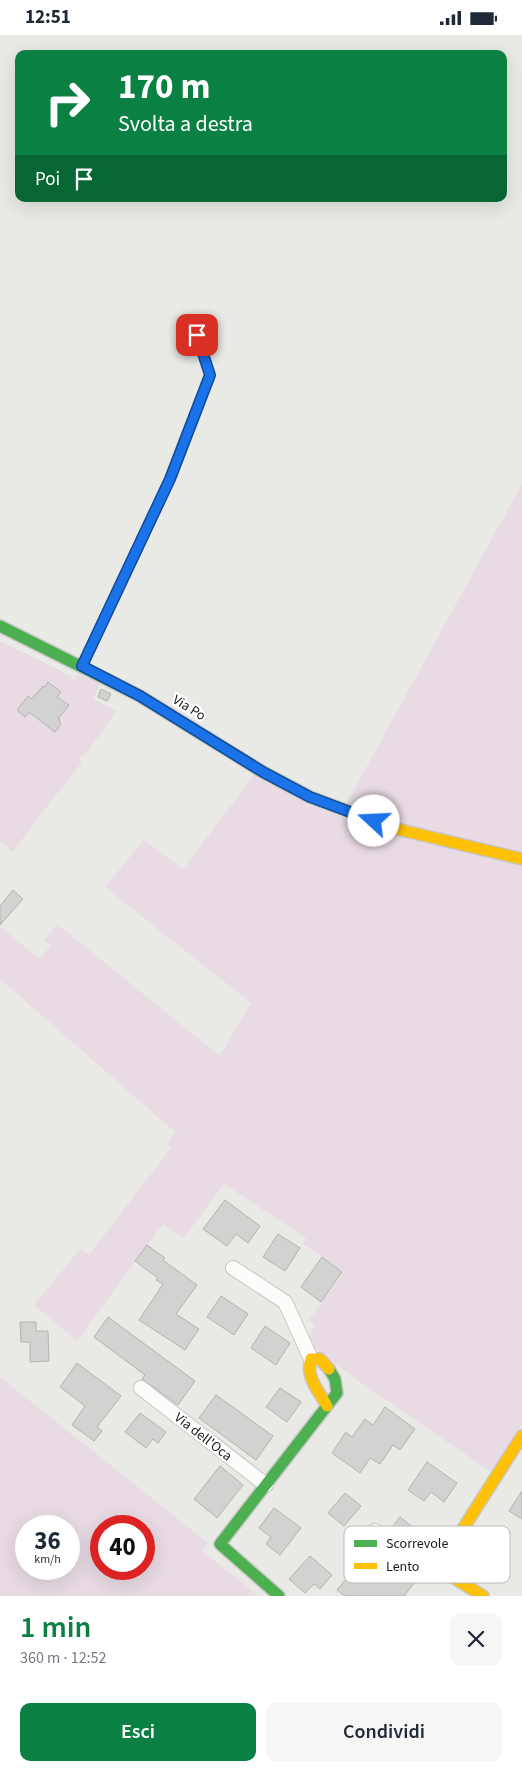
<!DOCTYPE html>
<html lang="it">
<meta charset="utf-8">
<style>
body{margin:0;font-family:"Source Sans 3",sans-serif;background:#f6f6f7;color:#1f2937;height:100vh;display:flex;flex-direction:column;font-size:19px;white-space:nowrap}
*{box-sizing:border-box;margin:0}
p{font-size:16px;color:#747a83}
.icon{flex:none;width:28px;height:28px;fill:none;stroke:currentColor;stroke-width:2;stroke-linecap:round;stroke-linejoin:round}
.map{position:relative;height:1561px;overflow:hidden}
.panel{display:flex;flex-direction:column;background:#fff;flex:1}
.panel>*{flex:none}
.banner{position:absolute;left:15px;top:15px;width:492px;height:152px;border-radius:10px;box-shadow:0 5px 20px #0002;background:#0b8043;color:#fff;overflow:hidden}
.speed{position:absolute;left:15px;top:1480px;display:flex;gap:10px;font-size:25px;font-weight:700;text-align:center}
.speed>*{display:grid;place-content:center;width:65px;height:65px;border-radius:50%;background:#fff;box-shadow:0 5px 20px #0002;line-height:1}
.speed small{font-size:12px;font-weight:400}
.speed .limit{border:8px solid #d22;background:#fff;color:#111}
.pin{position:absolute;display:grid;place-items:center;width:42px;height:42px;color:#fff;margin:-21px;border-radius:10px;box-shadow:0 2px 8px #0006}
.me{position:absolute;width:55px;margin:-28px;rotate:290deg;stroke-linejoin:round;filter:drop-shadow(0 0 4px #0008)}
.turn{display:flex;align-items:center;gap:18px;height:105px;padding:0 20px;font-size:22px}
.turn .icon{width:65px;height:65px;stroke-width:2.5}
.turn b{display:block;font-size:35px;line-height:42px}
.then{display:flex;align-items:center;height:48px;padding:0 20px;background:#0003;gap:10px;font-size:19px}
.round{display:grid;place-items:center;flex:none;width:52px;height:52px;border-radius:10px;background:#f6f6f7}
.headline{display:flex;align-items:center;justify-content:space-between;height:85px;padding:0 20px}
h1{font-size:30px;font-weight:600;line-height:38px;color:#0b8043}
.primary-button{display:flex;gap:10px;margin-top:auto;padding:10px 20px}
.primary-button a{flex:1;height:58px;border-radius:10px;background:#0b8043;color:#fff;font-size:20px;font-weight:600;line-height:58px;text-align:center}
.primary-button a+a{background:#f6f6f7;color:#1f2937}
.status{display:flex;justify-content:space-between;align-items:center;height:35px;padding:0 25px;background:#fff;direction:ltr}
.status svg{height:14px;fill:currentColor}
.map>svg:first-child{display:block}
</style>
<div class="status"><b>12:51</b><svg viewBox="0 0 49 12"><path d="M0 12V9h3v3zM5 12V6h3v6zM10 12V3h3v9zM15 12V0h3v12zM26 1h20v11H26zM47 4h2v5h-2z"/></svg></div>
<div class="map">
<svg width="522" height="1561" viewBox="0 0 522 1561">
<rect width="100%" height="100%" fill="#e9e9e6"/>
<!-- green -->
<path fill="#e8dbe4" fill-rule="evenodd" d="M 522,449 L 522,1390 L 491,1437 L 360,1347 L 308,1308 L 307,1305 L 315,1290 L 309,1285 L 344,1237 L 303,1209 L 306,1203 L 224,1149 L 184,1203 L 163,1189 L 77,1306 L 34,1270 L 81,1213 L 89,1220 L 171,1113 L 167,1110 L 175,1097 L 0,944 L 0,892 L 40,924 L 51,910 L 44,905 L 57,889 L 220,1021 L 251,968 L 105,852 L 144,805 L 183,834 L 255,739 L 357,789 L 362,781 L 344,773 Z
M 0,606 L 71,641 L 70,643 L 74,645 L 77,639 L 100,648 L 93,664 L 117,676 L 84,721 L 82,720 L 79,724 L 82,727 L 31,792 L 13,817 L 0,806 Z
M 0,1342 L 208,1508 L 202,1516 L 259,1561 L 0,1561 ZM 26,1491 L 69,1491 L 69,1534 L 26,1534 ZM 101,1491 L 144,1491 L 144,1534 L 101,1534 Z"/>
<!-- building -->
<path fill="#d2d2d0" stroke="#b3b3b1" d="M 48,647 L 61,657 L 57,662 L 69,670 L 58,684 L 60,685 L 59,687 L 61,689 L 55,697 L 29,677 L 25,682 L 17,675 L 28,661 L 32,664 L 43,651 L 45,652 Z
M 101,654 L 111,659 L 107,666 L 98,662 Z
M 13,855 L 23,864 L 0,890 L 0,871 Z
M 225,1165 L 260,1191 L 248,1208 L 236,1199 L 227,1211 L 203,1194 Z
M 278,1199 L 300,1213 L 285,1236 L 263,1222 Z
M 147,1210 L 165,1223 L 163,1225 L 197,1250 L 176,1279 L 199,1294 L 185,1315 L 139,1285 L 163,1249 L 156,1245 L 158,1243 L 135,1226 Z
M 322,1222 L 342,1237 L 321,1267 L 301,1252 Z
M 221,1261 L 248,1279 L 234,1300 L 207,1282 Z
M 108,1282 L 195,1346 L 178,1370 L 142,1344 L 145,1340 L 94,1302 Z
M 20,1287 L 36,1287 L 36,1296 L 48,1296 L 49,1326 L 30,1327 L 30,1307 L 21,1307 Z
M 265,1291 L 290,1308 L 276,1330 L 251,1313 Z
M 77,1328 L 121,1361 L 97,1392 L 102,1396 L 94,1406 L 72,1390 L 85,1371 L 60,1352 Z
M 280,1353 L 301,1367 L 287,1387 L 266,1372 Z
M 216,1360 L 273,1401 L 256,1425 L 199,1383 Z
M 385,1372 L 415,1394 L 400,1415 L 393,1410 L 380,1429 L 370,1423 L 360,1438 L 332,1418 L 346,1397 L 352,1402 L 365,1384 L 373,1390 Z
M 140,1378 L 166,1397 L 158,1408 L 153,1404 L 146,1413 L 125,1397 Z
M 427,1427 L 457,1448 L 444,1467 L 431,1457 L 424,1466 L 408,1455 Z
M 220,1431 L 243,1450 L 217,1483 L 194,1464 Z
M 522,1456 L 522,1484 L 509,1476 Z
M 345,1458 L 361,1471 L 344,1491 L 328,1478 Z
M 274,1473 L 301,1493 L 280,1520 L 266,1509 L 271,1502 L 259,1493 Z
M 400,1482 L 437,1511 L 428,1523 L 389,1496 Z
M 375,1508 L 417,1537 L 415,1540 L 418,1543 L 404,1561 L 345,1561 L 337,1555 Z
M 310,1521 L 332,1540 L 320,1554 L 314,1549 L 305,1558 L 289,1544 Z"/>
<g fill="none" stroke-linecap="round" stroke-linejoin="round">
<!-- lane casing -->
<g stroke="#c7c7c5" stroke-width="9">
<path id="lane" d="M 82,630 L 170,444 L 210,340 L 197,300"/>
</g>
<!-- street casing -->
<g stroke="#c7c7c5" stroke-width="16">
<path id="street" d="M 233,1233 L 285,1267 L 311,1324
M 141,1353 L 266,1450
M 375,1496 L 425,1532 L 438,1533"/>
</g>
<!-- fast casing -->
<g stroke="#c7c7c5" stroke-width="14">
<path id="fast" d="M 0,591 L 140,661 L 263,737 L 310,762 L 359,780
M 279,1561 L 220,1509 L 337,1358 L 335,1344 L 329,1334"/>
</g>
<!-- slow casing -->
<g stroke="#c7c7c5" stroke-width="14">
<path id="slow" d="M 359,780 L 401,795 L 522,824
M 327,1371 C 319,1356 305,1342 311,1324 L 320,1324 L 329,1334
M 483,1561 L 438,1533 L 522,1401"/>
</g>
<!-- lane -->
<use href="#lane" stroke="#fcfcfb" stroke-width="7"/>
<!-- street -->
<use href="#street" stroke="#fcfcfb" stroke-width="14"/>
<!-- fast -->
<use href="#fast" stroke="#4caf50" stroke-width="11"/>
<!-- slow -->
<use href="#slow" stroke="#ffc107" stroke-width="11"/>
</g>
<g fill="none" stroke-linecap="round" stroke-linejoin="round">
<!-- route casing -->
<g stroke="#114b97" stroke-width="12">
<path id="route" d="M 197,300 L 210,340 L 170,444 L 82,631 L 140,661 L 263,737 L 310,762 L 374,786"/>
</g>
<!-- route -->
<use href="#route" stroke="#1a73e8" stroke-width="9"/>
</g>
<g text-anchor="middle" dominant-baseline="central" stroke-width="4.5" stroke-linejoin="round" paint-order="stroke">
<!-- street labels -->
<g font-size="14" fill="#1a1a19" stroke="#fff">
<text transform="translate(189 673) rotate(32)">Via Po</text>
<text transform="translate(203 1402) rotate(38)">Via dell'Oca</text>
</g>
</g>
<!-- legend -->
<rect x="344" y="1491" width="166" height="57" rx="8" fill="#fff" stroke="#bababa" stroke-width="1"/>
<rect x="354" y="1505" width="23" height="7" fill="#4caf50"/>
<rect x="354" y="1528" width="23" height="6" fill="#ffc107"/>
<g font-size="14" fill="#1a1a19">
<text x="386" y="1513">Scorrevole</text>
<text x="386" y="1536">Lento</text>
</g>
</svg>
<div class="speed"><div>36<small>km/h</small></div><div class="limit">40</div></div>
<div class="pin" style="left:197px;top:300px;background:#d93025"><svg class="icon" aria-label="arrive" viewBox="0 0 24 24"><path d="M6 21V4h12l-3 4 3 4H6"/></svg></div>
<svg class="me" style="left:374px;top:786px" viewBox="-20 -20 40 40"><circle r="19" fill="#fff"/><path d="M0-13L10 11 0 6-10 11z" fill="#1a73e8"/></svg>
<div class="banner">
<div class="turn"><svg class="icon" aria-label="right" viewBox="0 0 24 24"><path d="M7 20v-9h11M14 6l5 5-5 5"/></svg><div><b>170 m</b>Svolta a destra</div></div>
<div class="then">Poi<svg class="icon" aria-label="arrive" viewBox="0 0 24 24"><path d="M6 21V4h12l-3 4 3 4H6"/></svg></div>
</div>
</div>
<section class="panel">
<div class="headline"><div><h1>1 min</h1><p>360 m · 12:52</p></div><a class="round"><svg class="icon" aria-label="close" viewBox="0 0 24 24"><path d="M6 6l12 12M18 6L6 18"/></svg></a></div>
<div class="primary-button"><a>Esci</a><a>Condividi</a></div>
</section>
